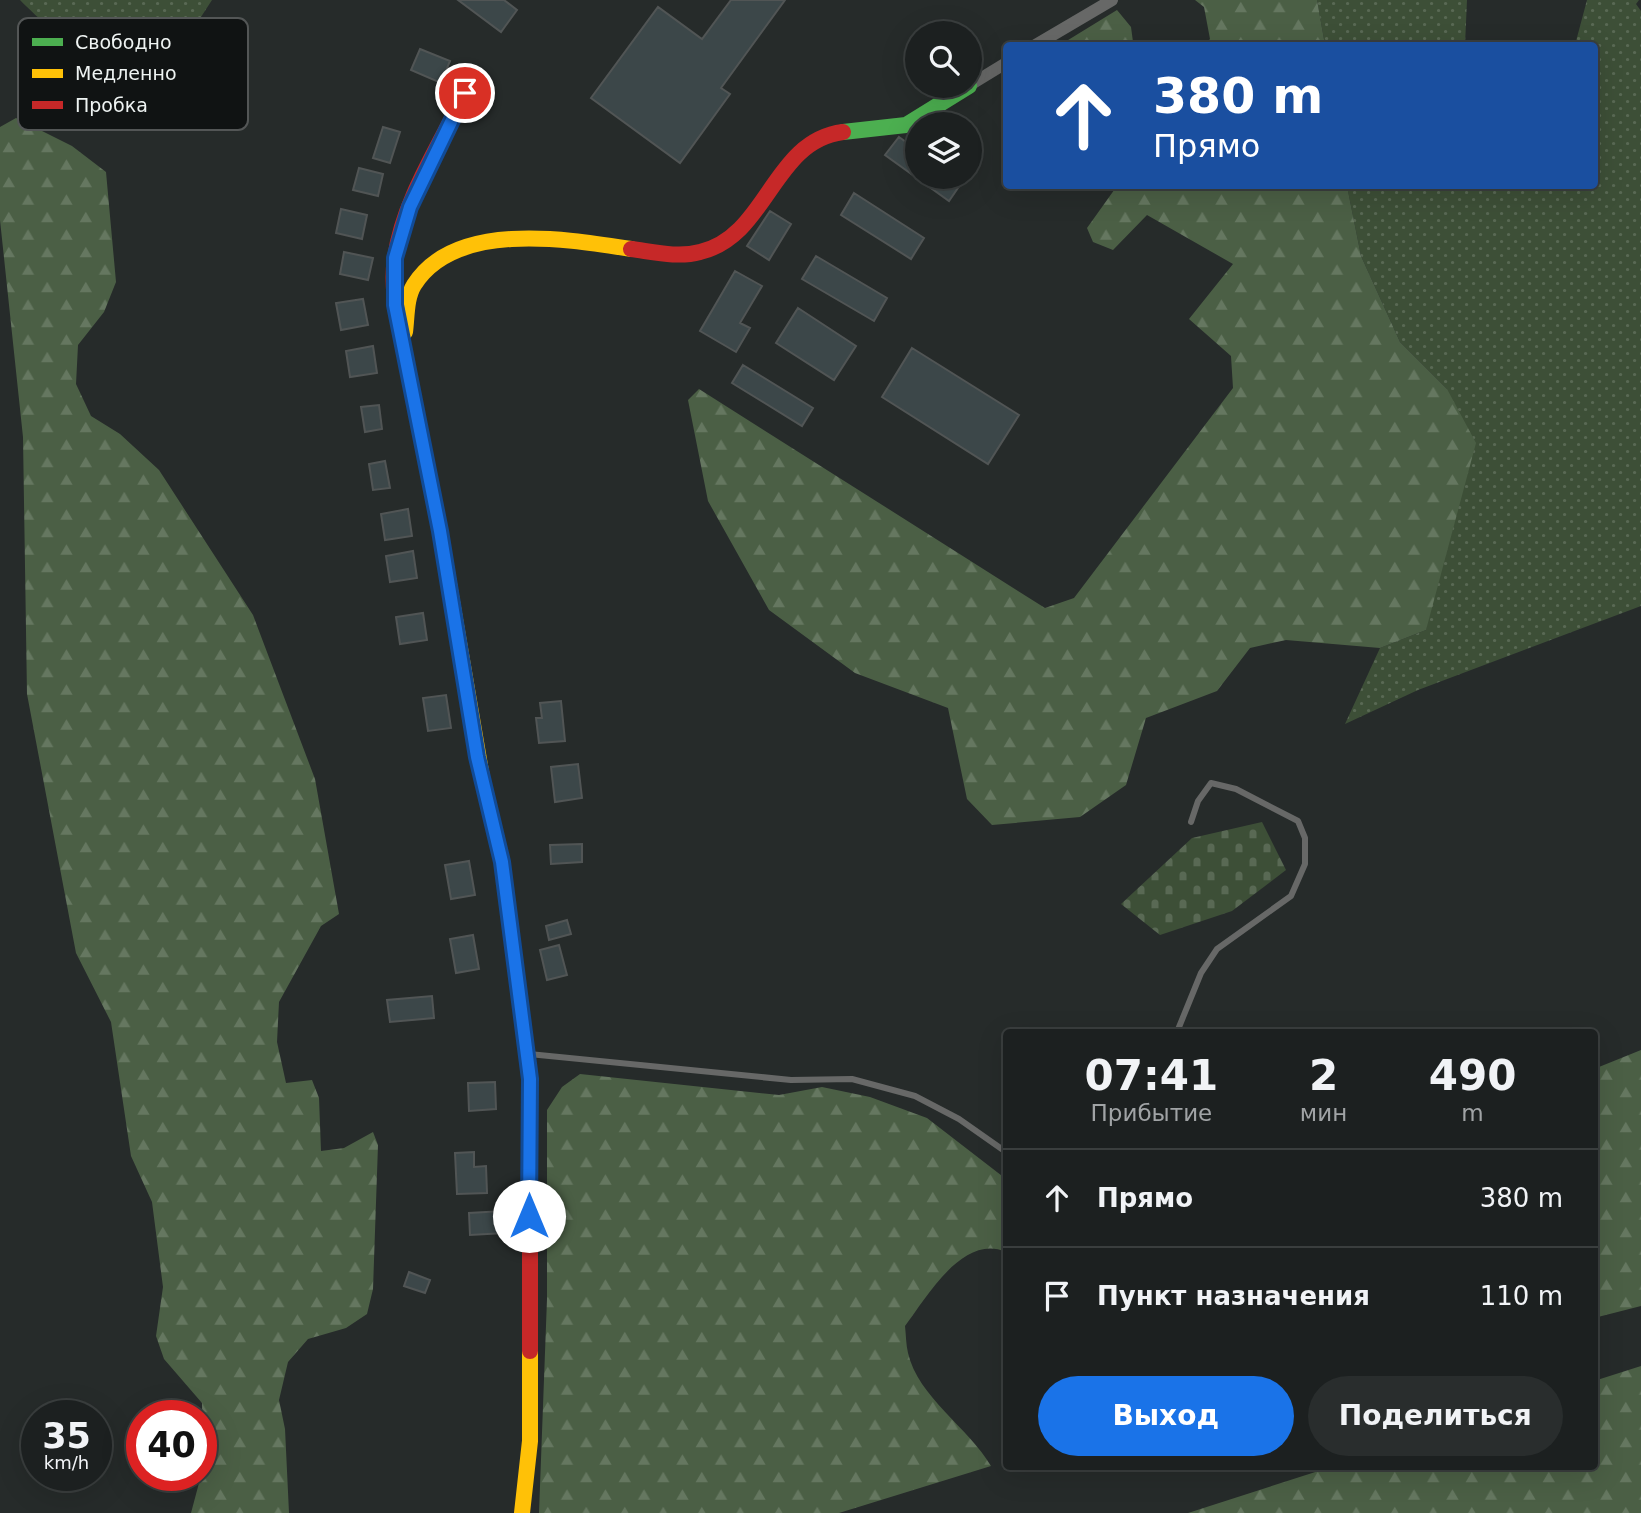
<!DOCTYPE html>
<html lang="ru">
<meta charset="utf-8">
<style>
body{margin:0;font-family:"DejaVu Sans",sans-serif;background:#292d2d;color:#f1f3f6;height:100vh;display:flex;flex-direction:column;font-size:26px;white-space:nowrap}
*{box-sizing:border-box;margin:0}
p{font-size:23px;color:#a0a3a5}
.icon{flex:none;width:38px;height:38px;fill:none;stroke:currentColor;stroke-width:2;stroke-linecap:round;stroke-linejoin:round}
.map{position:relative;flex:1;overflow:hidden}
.drawer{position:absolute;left:1003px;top:1029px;width:595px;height:441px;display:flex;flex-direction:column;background:#1c2020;border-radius:7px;box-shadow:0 7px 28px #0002,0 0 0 2px #3a3e3e}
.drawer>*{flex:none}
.top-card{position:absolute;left:1003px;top:42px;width:595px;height:147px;border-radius:7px;box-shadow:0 7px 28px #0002,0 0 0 2px #3a3e3e;background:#1a4fa0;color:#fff;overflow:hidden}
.fabs{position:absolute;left:905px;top:21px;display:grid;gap:14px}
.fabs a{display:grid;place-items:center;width:77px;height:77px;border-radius:50%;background:#1c2020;box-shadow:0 7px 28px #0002,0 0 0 2px #3a3e3e;font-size:35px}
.speed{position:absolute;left:21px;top:1400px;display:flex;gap:14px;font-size:35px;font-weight:700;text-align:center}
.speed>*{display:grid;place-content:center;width:91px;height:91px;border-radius:50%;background:#1c2020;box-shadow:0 7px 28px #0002,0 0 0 2px #3a3e3e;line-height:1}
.speed small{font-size:18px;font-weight:400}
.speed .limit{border:10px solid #d22;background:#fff;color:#111}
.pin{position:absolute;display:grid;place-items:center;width:60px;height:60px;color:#fff;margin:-30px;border:4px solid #fff;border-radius:50%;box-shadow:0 2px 7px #0007}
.me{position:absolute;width:77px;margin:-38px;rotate:0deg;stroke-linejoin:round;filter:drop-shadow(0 0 5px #0008)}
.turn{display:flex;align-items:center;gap:24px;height:147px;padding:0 35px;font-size:32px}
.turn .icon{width:91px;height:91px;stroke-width:2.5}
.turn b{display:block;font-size:49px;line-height:60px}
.eta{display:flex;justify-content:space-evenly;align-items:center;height:119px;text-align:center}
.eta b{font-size:42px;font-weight:700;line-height:49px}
.button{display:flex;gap:14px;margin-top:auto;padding:14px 35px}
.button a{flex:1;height:80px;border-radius:42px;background:#1a73e8;color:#fff;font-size:28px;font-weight:700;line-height:80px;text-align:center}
.button a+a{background:#292d2d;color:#f1f3f6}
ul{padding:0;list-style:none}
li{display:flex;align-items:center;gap:21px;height:98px;padding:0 35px;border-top:2px solid #3a3e3e}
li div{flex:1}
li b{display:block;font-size:26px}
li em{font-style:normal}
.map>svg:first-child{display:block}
</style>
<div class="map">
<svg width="1641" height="1513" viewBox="0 0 1641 1513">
<defs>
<pattern id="grass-dots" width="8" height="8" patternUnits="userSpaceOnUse" patternTransform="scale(1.75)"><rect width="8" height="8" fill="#3d4f37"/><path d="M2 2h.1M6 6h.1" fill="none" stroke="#596954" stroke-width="1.8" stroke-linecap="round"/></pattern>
<pattern id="forest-firs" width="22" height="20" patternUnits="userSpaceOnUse" patternTransform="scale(1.75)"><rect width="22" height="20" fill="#4b5f45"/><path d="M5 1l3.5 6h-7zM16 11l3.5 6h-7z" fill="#657760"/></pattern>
<pattern id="cemetery-stones" width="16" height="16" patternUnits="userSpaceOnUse" patternTransform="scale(1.75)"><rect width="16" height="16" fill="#3d4f37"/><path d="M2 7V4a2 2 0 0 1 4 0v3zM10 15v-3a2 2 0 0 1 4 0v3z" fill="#596954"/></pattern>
</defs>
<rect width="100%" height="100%" fill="#262b2a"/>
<!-- grass -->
<path fill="url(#grass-dots)" d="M 20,0 L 212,0 L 186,40 L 186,64 C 175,71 160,81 146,80 C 107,77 47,28 20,0 Z
M 1317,0 L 1467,0 L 1465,45 L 1325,45 Z
M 1587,0 L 1639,0 L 1636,4 L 1641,11 L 1641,606 L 1418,690 L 1345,724 L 1380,648 L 1426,630 L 1447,389 L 1400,342 L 1361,256 L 1347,186 L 1594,186 L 1594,46 L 1575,45 Z"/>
<!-- forest -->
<path fill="url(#forest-firs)" d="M 1195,0 L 1317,0 L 1325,45 L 1205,45 L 1210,39 L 1204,7 Z
M 1117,10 L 1131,27 L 1133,42 L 1139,45 L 1060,45 Z
M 16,118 L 72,146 L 106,172 L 116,282 L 104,312 L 78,345 L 76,384 L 91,416 L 120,434 L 159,470 L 253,615 L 315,779 L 339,914 L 321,926 L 279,1002 L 277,1042 L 286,1083 L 312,1080 L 319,1098 L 321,1151 L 344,1148 L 373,1132 L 378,1145 L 373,1289 L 367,1314 L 346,1328 L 308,1339 L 288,1362 L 279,1400 L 285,1429 L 289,1513 L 191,1513 L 203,1468 L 202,1403 L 164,1359 L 156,1336 L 163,1287 L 152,1202 L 131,1156 L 111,1022 L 76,953 L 27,694 L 23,437 L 0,220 L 0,127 Z
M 1117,186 L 1347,186 L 1361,256 L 1400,342 L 1447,389 L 1476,443 L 1426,630 L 1380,648 L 1286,640 L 1250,648 L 1217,691 L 1146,718 L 1126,785 L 1080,817 L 992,825 L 967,799 L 948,708 L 855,673 L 769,610 L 708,501 L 688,400 L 699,389 L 1045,608 L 1074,598 L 1233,388 L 1231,356 L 1189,319 L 1233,264 L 1147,215 L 1113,250 L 1093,242 L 1087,228 Z
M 1641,1050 L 1641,1306 L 1594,1318 L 1594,1069 Z
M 580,1074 L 779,1095 L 822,1087 L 870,1097 L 927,1118 L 1006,1179 L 1006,1252 C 963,1233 927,1297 905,1326 C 906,1335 906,1345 908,1353 C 918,1397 969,1428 991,1466 L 839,1513 L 539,1513 L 547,1299 L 547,1110 L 562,1087 Z
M 1641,1366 L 1641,1513 L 1188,1513 L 1331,1467 L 1594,1466 L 1594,1381 Z"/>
<!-- cemetery -->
<path fill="url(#cemetery-stones)" d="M 1262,822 L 1286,870 L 1232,911 L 1160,935 L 1121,904 L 1192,838 Z"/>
<!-- building -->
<path fill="#3c4749" stroke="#515555" stroke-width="2" d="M 458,0 L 504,0 L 517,10 L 501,32 Z
M 731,0 L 785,0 L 721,88 L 730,94 L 680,163 L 591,98 L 658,7 L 702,39 Z
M 420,49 L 450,61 L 441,83 L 411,70 Z
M 383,127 L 400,132 L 390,163 L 373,158 Z
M 899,137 L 917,150 L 917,177 L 955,177 L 962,182 L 949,201 L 885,155 Z
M 359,168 L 383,174 L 378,196 L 353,190 Z
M 854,193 L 924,238 L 911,259 L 841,215 Z
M 341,209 L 367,215 L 362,239 L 336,233 Z
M 770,211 L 791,224 L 769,260 L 747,246 Z
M 344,252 L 373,258 L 368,280 L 340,274 Z
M 816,256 L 887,298 L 874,321 L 802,279 Z
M 735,271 L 762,286 L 740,323 L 750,328 L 736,352 L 700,331 Z
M 363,299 L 368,325 L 341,330 L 336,303 Z
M 798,308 L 856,346 L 834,380 L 776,343 Z
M 373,346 L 377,373 L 350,377 L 346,351 Z
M 912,348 L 1019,415 L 988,464 L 882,397 Z
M 743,365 L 813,408 L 802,426 L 732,383 Z
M 379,405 L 382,429 L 365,432 L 361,407 Z
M 385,461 L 390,488 L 373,490 L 369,464 Z
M 408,509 L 412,536 L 385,540 L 381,514 Z
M 413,551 L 417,578 L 390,582 L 386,556 Z
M 423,613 L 427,640 L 400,644 L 396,617 Z
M 446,695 L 451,728 L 428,731 L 423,698 Z
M 561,701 L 565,741 L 539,743 L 536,718 L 542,718 L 540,703 Z
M 578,764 L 582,798 L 555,802 L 551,767 Z
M 582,844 L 582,862 L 551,864 L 550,845 Z
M 469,861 L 475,895 L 451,899 L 445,865 Z
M 567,920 L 571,934 L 549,940 L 546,926 Z
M 473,935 L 479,969 L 456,973 L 450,939 Z
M 559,945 L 567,975 L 547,980 L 540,950 Z
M 432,996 L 434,1018 L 390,1022 L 387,1000 Z
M 495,1082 L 496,1109 L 469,1111 L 468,1083 Z
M 474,1152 L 474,1167 L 486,1166 L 487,1193 L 457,1194 L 455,1153 Z
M 503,1211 L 505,1233 L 470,1235 L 469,1213 Z
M 409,1272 L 430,1280 L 425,1293 L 404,1286 Z"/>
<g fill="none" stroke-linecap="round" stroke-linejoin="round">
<!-- lane -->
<path stroke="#676867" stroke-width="6" d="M 1177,1032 L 1201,973 L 1217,949 L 1291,896 L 1305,864 L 1305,838 L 1298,821 L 1236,789 L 1211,783 L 1198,801 L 1191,822
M 529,1054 L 791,1080 L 852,1079 L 915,1096 L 959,1119 L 1006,1152"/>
<!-- street -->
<path stroke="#676867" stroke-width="12" d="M 1034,46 L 1112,0
M 970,85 L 1006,63"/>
<!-- fast -->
<path stroke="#4caf50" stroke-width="16" d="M 843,132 L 906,125 L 969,86"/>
<!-- slow -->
<path stroke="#ffc107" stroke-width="16" d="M 405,332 C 407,317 406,298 414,285 C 455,220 567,239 631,249
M 405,355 L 440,531 L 483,783
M 522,1513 L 530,1441 L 530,1351"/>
<!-- jam -->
<path stroke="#c62828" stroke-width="16" d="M 631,249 C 654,252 678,258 700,252 C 768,236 772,141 843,132
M 405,355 C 399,323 390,290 395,258 C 403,200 440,145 465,93
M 483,783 L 502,862 L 530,1079 L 530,1351"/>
</g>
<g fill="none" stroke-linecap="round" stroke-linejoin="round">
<!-- route casing -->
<g stroke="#114b97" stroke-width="18">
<path id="route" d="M 465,93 L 410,207 L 395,258 L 395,305 L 440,531 L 477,757 L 502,862 L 530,1079 L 529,1216"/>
</g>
<!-- route -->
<use href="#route" stroke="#1a73e8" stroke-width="12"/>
</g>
<!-- legend -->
<rect x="18" y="18" width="230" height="112" rx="10" fill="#101313" stroke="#535656" stroke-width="2"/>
<rect x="32" y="38" width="31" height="8" fill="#4caf50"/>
<rect x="32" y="69" width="31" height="9" fill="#ffc107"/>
<rect x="32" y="101" width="31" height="8" fill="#c62828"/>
<g font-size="19" fill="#eff4f3">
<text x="75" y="49">Свободно</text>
<text x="75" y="80">Медленно</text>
<text x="75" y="112">Пробка</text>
</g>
</svg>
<div class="fabs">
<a><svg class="icon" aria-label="search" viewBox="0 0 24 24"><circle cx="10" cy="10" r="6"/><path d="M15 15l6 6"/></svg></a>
<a><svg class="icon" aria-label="layers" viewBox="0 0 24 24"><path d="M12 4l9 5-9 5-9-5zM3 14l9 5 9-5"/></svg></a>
</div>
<div class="speed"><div>35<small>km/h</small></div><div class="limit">40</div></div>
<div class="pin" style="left:465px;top:93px;background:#d93025"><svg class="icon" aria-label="arrive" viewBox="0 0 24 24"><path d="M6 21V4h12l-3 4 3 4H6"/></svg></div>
<svg class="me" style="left:529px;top:1216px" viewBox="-20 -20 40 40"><circle r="19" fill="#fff"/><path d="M0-13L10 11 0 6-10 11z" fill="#1a73e8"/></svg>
<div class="top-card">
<div class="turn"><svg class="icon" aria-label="ahead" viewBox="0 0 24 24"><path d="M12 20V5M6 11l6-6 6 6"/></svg><div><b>380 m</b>Прямо</div></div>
</div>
<section class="drawer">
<div class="eta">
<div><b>07:41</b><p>Прибытие</p></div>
<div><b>2</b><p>мин</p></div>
<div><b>490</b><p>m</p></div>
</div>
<ul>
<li><svg class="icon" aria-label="ahead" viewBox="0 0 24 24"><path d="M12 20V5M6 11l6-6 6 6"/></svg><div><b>Прямо</b></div><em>380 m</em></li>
<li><svg class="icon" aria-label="arrive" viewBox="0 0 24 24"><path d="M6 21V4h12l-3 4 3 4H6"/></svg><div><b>Пункт назначения</b></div><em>110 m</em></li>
</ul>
<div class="button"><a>Выход</a><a>Поделиться</a></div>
</section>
</div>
